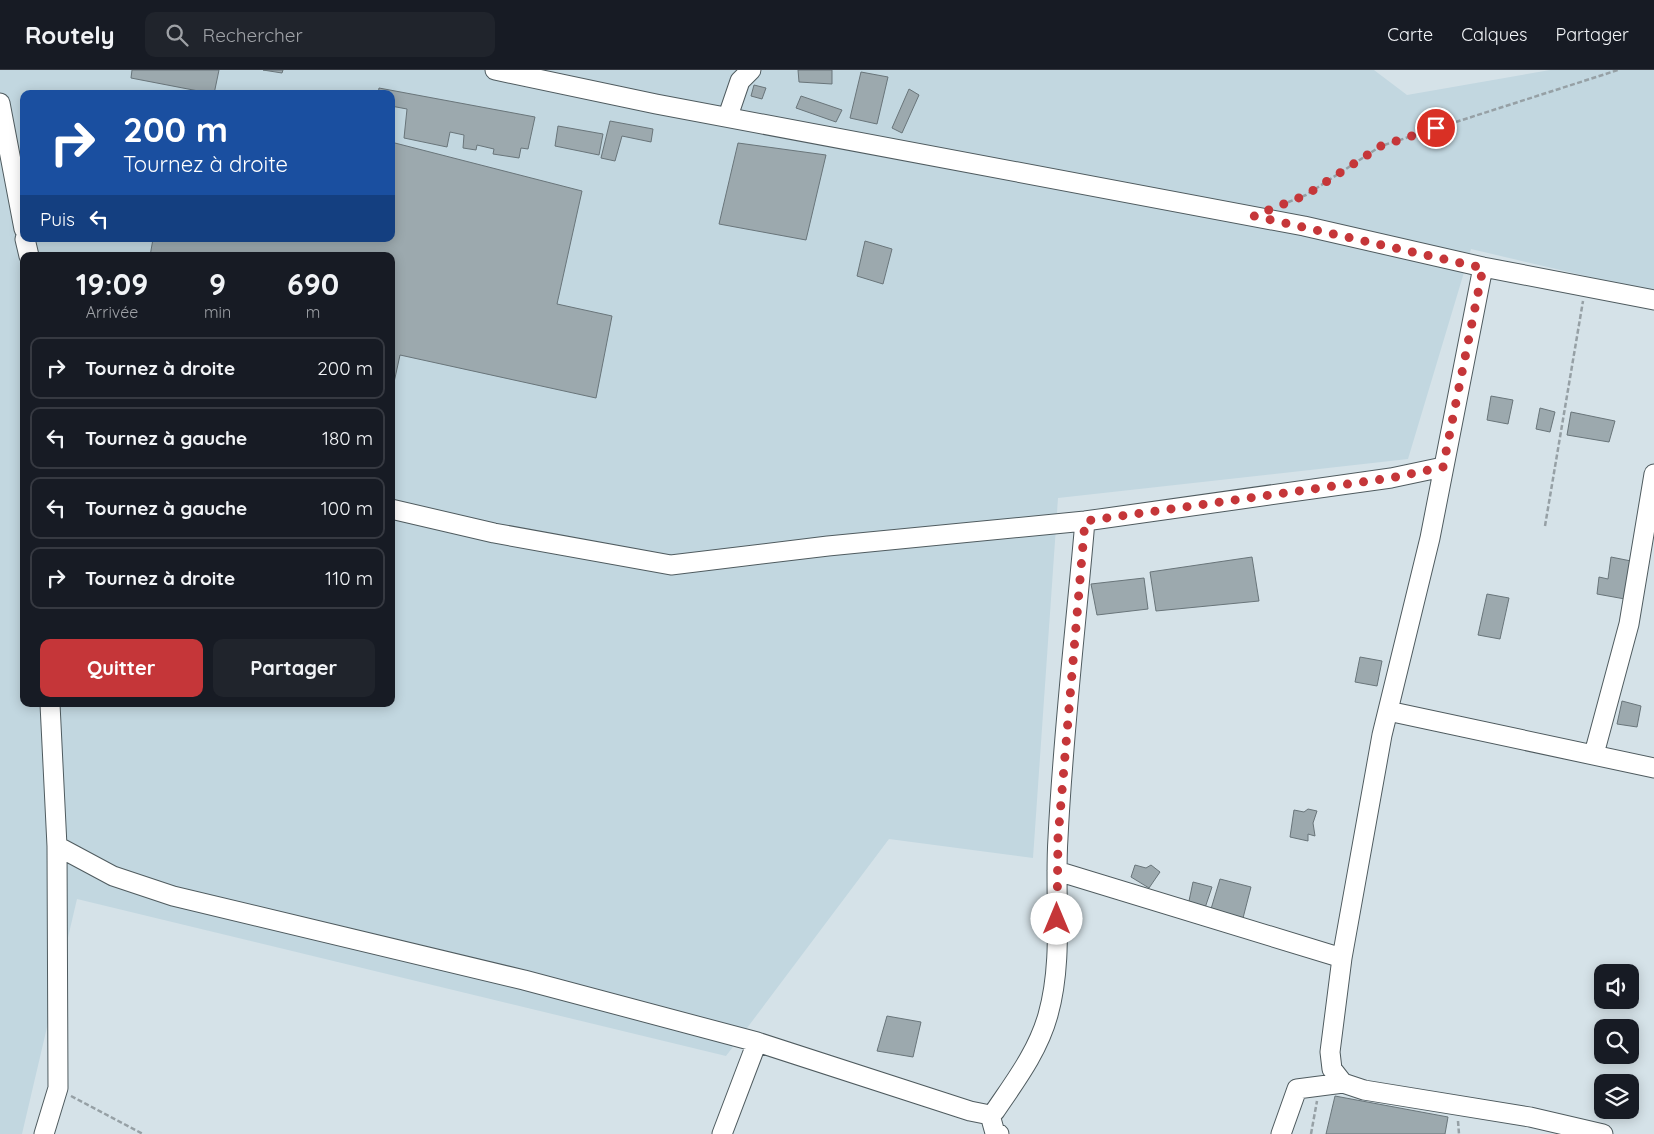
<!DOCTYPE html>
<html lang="fr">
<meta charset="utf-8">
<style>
body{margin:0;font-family:Quicksand,sans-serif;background:#20242c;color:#f1f3f6;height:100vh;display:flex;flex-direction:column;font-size:19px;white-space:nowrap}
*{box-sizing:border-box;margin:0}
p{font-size:16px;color:#9ea1a6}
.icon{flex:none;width:28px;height:28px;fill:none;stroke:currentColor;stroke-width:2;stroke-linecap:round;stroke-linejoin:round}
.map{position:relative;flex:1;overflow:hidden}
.side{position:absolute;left:20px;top:182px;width:375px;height:455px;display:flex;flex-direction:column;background:#171b24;border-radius:10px;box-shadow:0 2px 12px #0003}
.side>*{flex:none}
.top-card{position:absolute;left:20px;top:20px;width:375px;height:152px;border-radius:10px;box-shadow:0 2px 12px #0003;background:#1a4fa0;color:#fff;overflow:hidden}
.buttons{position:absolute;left:1594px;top:894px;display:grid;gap:10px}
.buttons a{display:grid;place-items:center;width:45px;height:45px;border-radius:10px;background:#171b24;box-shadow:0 2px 12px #0003;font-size:25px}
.pin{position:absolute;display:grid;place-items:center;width:42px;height:42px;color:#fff;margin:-21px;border:2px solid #fff;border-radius:50%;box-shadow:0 1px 5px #0007}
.me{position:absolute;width:55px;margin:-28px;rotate:0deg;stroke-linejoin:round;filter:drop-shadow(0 0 4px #0008)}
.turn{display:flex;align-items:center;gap:18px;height:105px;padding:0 20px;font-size:22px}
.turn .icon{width:65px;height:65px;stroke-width:2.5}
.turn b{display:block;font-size:35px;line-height:42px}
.then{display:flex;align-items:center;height:48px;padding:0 20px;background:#0003;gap:10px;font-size:19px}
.eta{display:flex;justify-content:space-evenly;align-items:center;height:85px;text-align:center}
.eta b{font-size:30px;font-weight:700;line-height:35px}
.button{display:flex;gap:10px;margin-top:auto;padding:10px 20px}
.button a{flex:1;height:58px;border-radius:10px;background:#c53639;color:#fff;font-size:20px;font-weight:700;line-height:58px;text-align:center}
.button a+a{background:#20242c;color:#f1f3f6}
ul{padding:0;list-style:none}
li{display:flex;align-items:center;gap:15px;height:62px;margin:0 10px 8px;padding:0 10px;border:2px solid #363941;border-radius:10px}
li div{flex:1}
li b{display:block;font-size:19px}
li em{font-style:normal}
header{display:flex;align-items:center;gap:30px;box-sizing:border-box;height:70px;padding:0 25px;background:#171b24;border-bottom:1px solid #363941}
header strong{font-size:24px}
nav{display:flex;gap:28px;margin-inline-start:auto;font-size:18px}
.search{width:350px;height:45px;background:#20242c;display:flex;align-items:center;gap:12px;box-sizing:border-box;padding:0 18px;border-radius:10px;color:#9ea1a6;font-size:19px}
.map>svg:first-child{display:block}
</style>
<header>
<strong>Routely</strong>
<div class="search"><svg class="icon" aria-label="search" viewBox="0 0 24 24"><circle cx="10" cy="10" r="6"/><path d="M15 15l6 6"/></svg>Rechercher</div>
<nav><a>Carte</a><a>Calques</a><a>Partager</a></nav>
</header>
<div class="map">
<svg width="1654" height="1064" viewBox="0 0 1654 1064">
<rect width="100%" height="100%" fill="#d5e2e8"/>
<!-- built -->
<path fill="#c2d7e0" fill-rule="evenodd" d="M 0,0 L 1374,0 L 1407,25 L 1550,0 L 1654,0 L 1654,222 L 1471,179 L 1408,389 L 1058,428 L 1033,788 L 889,769 L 726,986 L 77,829 L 22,1064 L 0,1064 ZM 24,24 L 391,24 L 391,169 L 24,169 ZM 24,186 L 391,186 L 391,634 L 24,634 Z"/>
<!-- building -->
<path fill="#9ca9ae" stroke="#69757a" d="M 132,0 L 219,0 L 214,24 L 131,8 Z
M 263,0 L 283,0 L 282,3 Z
M 798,0 L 832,0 L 832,14 L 799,12 Z
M 861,2 L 888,7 L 877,54 L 850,48 Z
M 754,15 L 766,18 L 762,29 L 751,26 Z
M 379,18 L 535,47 L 528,79 L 521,78 L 519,88 L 493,84 L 494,79 L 477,75 L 476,80 L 463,78 L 464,65 L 450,62 L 447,77 L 404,68 L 407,39 L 391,36 L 391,24 L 378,24 Z
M 909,19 L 919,25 L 902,63 L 892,58 Z
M 801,26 L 842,40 L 836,52 L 796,38 Z
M 610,51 L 653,59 L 651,72 L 622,66 L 615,91 L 601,88 Z
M 558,56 L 603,64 L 599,85 L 555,76 Z
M 391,72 L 582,121 L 557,234 L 612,246 L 596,328 L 400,285 L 393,317 L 391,317 L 391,186 L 150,186 L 153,169 L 391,169 Z
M 738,73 L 826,85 L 806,170 L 719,154 Z
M 865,171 L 892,179 L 883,214 L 857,206 Z
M 1491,326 L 1513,330 L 1508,354 L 1487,350 Z
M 1540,338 L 1555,342 L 1550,362 L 1536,359 Z
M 1571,342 L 1615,351 L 1609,372 L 1567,365 Z
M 1252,487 L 1259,531 L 1156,541 L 1150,502 Z
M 1611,487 L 1631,491 L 1625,529 L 1597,524 L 1599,507 L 1608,509 Z
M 1144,508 L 1148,539 L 1097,545 L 1091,514 Z
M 1487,524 L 1509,528 L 1500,569 L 1478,565 Z
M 1360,587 L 1382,591 L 1377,616 L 1355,612 Z
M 1622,631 L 1641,636 L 1637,657 L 1617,654 Z
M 1308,739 L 1317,741 L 1313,753 L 1315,766 L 1308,764 L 1308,771 L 1290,767 L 1294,740 L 1304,742 Z
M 1135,795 L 1146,798 L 1151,795 L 1160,802 L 1149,818 L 1131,807 Z
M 1220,809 L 1251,817 L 1243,848 L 1211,839 Z
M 1193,812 L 1212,817 L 1205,838 L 1189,831 Z
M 887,946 L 921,952 L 913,987 L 877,981 Z
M 1335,1026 L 1448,1047 L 1445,1064 L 1326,1064 Z"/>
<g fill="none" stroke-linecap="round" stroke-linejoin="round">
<!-- minor casing -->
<g stroke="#4f5b5f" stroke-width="21">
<path id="minor" d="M 495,0 L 656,34 L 1304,156 L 1483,197 L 1654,230
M 0,33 L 24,159
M 728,46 L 740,11 L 751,0
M 25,169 L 29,186
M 1483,197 L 1430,468 L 1382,665 L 1342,888 L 1330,982 L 1332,999 L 1343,1013 L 1364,1020 L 1530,1047 L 1603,1064
M 391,439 L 494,463 L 671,495 L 828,476 L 1085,451 L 1391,408 L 1443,397
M 1388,641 L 1654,698
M 1594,684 L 1629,554 L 1654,404
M 57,776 L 113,806 L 173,826 L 524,910 L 757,972 L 970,1041 L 990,1045 L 995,1041 C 1016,1010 1038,981 1048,945 C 1064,888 1054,826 1058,768 C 1063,662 1076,556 1085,451
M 1057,801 L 1342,888
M 990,1045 L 995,1063 L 999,1064
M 44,1064 L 58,1018 L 57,776 L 50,634
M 722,1064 L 757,972
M 1281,1064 L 1297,1019 L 1343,1013"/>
</g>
<!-- path -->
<path stroke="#96a0a5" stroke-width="2.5" stroke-dasharray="5 2.5" stroke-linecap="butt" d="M 1281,135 L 1306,125 L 1381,76 L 1618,0
M 1545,456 L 1583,231
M 71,1026 L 143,1064
M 1458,1051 L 1459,1064
M 1311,1064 L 1317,1031"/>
<!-- minor -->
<use href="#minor" stroke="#fff" stroke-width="19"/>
</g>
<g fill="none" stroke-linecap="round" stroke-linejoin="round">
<!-- route -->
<path stroke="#c53639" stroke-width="9" stroke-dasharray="0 16.2" d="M 1057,849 L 1058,768 L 1085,451 L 1391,408 L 1443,397 L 1483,198 L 1254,146 L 1306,125 L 1381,76 L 1436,58"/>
</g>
</svg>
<div class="buttons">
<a><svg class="icon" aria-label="sound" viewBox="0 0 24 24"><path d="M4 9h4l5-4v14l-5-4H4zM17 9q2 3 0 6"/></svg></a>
<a><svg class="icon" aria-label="search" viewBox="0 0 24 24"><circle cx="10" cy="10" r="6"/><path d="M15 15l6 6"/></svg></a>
<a><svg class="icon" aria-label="layers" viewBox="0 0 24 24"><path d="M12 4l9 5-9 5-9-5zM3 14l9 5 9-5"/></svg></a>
</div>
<div class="pin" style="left:1436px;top:58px;background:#d93025"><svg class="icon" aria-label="arrive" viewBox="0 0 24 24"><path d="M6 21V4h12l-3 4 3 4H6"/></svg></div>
<svg class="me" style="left:1057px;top:849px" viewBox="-20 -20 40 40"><circle r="19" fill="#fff"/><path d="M0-13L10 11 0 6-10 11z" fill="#c53639"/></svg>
<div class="top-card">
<div class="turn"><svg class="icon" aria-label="right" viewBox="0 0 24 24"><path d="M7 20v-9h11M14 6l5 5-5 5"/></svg><div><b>200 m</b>Tournez à droite</div></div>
<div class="then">Puis<svg class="icon" aria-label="left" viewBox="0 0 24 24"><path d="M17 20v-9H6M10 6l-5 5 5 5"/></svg></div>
</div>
<section class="side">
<div class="eta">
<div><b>19:09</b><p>Arrivée</p></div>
<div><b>9</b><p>min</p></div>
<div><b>690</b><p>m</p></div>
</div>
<ul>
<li><svg class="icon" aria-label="right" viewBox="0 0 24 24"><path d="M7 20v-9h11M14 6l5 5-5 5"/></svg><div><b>Tournez à droite</b></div><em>200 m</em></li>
<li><svg class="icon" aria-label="left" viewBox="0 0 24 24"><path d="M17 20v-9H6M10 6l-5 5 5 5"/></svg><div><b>Tournez à gauche</b></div><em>180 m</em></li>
<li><svg class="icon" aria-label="left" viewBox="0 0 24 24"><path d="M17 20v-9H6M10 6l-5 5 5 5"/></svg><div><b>Tournez à gauche</b></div><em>100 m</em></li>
<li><svg class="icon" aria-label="right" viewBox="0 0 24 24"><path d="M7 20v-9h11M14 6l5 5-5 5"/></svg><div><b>Tournez à droite</b></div><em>110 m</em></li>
</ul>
<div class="button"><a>Quitter</a><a>Partager</a></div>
</section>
</div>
